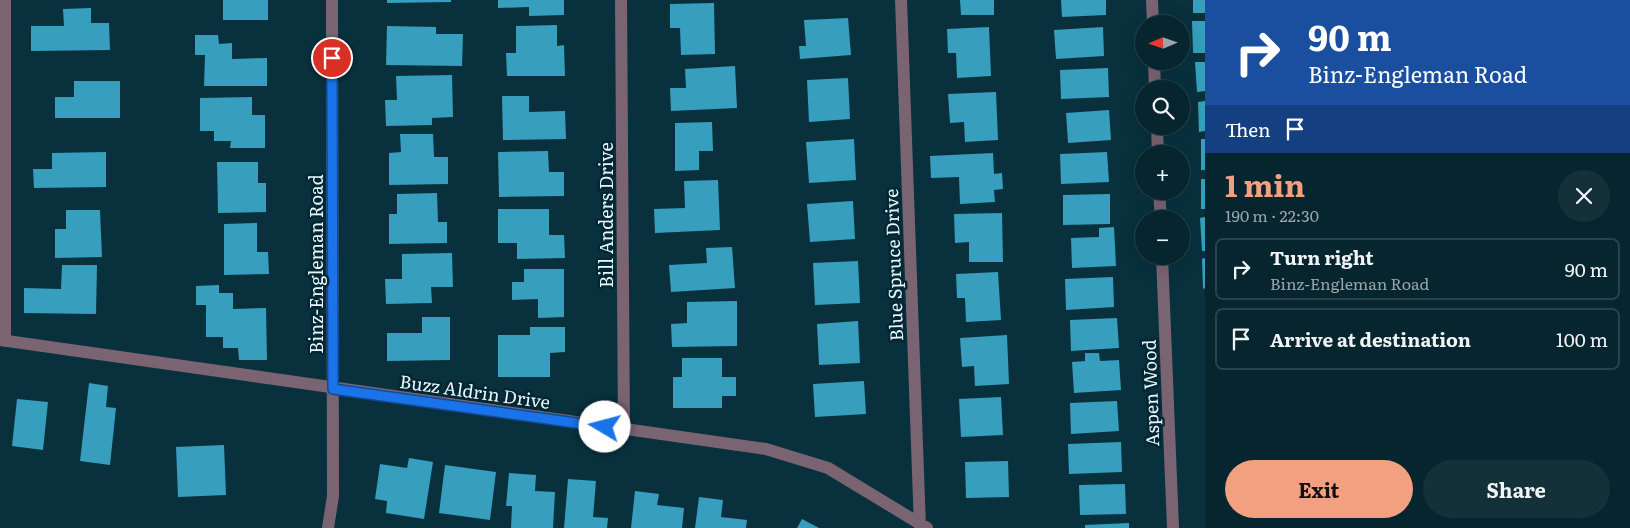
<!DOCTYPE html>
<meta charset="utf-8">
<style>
body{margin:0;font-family:Literata,serif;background:#14313a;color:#f1f3f6;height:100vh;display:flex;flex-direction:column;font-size:19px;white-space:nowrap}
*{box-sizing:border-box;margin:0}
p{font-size:16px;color:#98a5aa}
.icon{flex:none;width:28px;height:28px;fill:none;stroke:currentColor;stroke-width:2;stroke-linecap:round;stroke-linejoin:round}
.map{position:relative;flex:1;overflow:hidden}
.sheet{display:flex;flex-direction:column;background:#06252e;width:425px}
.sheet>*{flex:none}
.hud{background:#1a4fa0;color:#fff;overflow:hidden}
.needle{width:32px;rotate:268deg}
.buttons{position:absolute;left:1135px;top:15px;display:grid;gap:10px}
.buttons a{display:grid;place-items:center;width:55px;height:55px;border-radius:50%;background:#06252e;box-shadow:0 5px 20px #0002,0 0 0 1px #27424a;font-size:25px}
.pin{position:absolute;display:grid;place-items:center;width:42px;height:42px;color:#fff;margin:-21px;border:2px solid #fff;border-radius:50%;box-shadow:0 1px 5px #0007}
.me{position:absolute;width:55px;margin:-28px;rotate:278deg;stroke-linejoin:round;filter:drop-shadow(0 0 4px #0008)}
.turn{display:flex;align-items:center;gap:18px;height:105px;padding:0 20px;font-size:22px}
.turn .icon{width:65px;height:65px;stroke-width:2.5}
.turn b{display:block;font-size:35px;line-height:42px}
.then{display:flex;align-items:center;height:48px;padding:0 20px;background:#0003;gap:10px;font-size:19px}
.round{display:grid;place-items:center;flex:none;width:52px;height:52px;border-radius:26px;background:#14313a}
.headline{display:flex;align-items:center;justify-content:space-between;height:85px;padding:0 20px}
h1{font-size:30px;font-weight:700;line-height:38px;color:#f2a080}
.action{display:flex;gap:10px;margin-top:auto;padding:10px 20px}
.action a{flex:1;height:58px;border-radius:30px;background:#f2a080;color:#111;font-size:20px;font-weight:700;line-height:58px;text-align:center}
.action a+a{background:#14313a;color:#f1f3f6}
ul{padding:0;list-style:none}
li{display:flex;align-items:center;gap:15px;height:62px;margin:0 10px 8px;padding:0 10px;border:2px solid #27424a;border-radius:8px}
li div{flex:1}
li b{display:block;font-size:19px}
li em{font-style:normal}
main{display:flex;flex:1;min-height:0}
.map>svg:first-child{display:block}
</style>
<main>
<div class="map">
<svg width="1205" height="528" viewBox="0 0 1205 528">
<rect width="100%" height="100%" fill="#08313d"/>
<!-- building -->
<path fill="#379ebd" d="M 223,0 L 268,0 L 268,20 L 223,20 Z
M 387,0 L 451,0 L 451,2 L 387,3 Z
M 498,0 L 564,0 L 564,15 L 529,16 L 529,7 L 498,8 Z
M 960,0 L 994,0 L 994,15 L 961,15 Z
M 1061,0 L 1106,0 L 1106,15 L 1062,17 Z
M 1193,0 L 1205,0 L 1205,13 L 1193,13 Z
M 714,3 L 715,54 L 681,55 L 680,28 L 670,28 L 670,4 Z
M 91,8 L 91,23 L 109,23 L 110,50 L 31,51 L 31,26 L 64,26 L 63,9 Z
M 848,18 L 851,55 L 800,59 L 799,46 L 806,46 L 804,20 Z
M 1192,21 L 1205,21 L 1205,53 L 1193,53 Z
M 557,25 L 557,46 L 564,45 L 565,76 L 507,76 L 506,53 L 516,53 L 516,26 Z
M 387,26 L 436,27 L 436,34 L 463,34 L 462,66 L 386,65 Z
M 989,27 L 991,76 L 957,78 L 956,53 L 948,53 L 947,29 Z
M 1103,27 L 1104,56 L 1056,59 L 1054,30 Z
M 195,35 L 218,35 L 219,44 L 232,43 L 232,59 L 267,58 L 267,86 L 204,86 L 205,55 L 195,55 Z
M 1195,62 L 1205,62 L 1205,91 L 1197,92 Z
M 735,66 L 737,108 L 671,111 L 670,88 L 686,88 L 685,69 Z
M 1108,68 L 1109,97 L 1061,99 L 1060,70 Z
M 452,75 L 453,117 L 432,118 L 432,125 L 386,126 L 385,100 L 397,100 L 396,76 Z
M 848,78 L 850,119 L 809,122 L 807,80 Z
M 74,81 L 120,81 L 120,118 L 55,118 L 55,97 L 74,97 Z
M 996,92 L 998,140 L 965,142 L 964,122 L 950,123 L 948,94 Z
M 502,96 L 529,96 L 529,112 L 565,111 L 566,139 L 503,140 Z
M 252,97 L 252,115 L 265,115 L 265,148 L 230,148 L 231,141 L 214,141 L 214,131 L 200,131 L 200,98 Z
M 1205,101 L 1205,131 L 1199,132 L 1198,102 Z
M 1109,110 L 1111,140 L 1068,143 L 1066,113 Z
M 712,122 L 713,151 L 699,151 L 699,170 L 675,171 L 675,123 Z
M 400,134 L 433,134 L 434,157 L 448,157 L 448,184 L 389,185 L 389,153 L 401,152 Z
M 854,139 L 856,180 L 809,183 L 806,142 Z
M 1201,139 L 1205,139 L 1205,170 L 1201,170 Z
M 548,151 L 549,172 L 564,172 L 564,196 L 499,197 L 498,152 Z
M 106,152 L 106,187 L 34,188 L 33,169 L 52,169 L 52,153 Z
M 1107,152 L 1109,182 L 1061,184 L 1060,154 Z
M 993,153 L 994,174 L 1002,173 L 1003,189 L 994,190 L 995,202 L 960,204 L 959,177 L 931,178 L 930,156 Z
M 217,162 L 258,162 L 258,183 L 266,183 L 266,212 L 218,213 Z
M 1201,179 L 1205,179 L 1205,209 L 1201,209 Z
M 718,180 L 720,230 L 655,233 L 654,209 L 685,208 L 684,181 Z
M 437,193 L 438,222 L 447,222 L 447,243 L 389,244 L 389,214 L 397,214 L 397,194 Z
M 1110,194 L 1110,224 L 1063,225 L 1063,195 Z
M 853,201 L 855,239 L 810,242 L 807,204 Z
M 498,209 L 549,209 L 549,235 L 564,235 L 565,258 L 517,259 L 517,243 L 498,243 Z
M 66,210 L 100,210 L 102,257 L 55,258 L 55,229 L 66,229 Z
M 1002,213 L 1003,262 L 969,262 L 969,242 L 955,243 L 954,214 Z
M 1205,217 L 1205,251 L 1202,251 L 1200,218 Z
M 257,223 L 257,252 L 268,252 L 269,274 L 224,275 L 224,224 Z
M 1114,227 L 1116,266 L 1072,268 L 1071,238 L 1099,237 L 1099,228 Z
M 732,247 L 735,288 L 671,292 L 669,265 L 707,263 L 706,248 Z
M 452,253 L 453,287 L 431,287 L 432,303 L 386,304 L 385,279 L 402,279 L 402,254 Z
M 1205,258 L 1205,288 L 1203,289 L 1202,259 Z
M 858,261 L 860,303 L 815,305 L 813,263 Z
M 62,265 L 97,265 L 96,314 L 24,313 L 24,288 L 61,289 Z
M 524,269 L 564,269 L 564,317 L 538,318 L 538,299 L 512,300 L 512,282 L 524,282 Z
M 998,272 L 1001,320 L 966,322 L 965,298 L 957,298 L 956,274 Z
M 1113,277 L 1114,307 L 1066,310 L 1065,279 Z
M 219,285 L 219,293 L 233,293 L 233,309 L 266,308 L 267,360 L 239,360 L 238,348 L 223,348 L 223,337 L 206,337 L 206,305 L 196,305 L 196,286 Z
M 737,301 L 737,346 L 672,347 L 671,324 L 687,323 L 687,302 Z
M 422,317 L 450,317 L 450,360 L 387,361 L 387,333 L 422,333 Z
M 1117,318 L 1119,348 L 1071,351 L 1070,320 Z
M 858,321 L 860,363 L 819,365 L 817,324 Z
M 530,327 L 565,327 L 565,352 L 550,353 L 550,377 L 498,377 L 498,335 L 530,335 Z
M 1007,335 L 1009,384 L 975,386 L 974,366 L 962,367 L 960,338 Z
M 1085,353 L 1099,353 L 1100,361 L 1119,360 L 1121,390 L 1074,393 L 1072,362 L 1085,361 Z
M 682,358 L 722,358 L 722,377 L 736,377 L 736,396 L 722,396 L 722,408 L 673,408 L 673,377 L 682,377 Z
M 864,381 L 866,414 L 815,417 L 813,384 Z
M 89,383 L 108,386 L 106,407 L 116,408 L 110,465 L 80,461 Z
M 1001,397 L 1003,435 L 961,437 L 959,399 Z
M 17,399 L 48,402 L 43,450 L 12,446 Z
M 1117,401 L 1119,431 L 1071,434 L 1070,403 Z
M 1121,442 L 1122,472 L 1069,474 L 1068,444 Z
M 224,445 L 226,495 L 178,497 L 176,447 Z
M 409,458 L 433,462 L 424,519 L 386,513 L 387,501 L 375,499 L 380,464 L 407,468 Z
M 1008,461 L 1009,497 L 966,498 L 965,462 Z
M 445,465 L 496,472 L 490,520 L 439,513 Z
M 509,473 L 536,475 L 535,491 L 555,492 L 553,528 L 511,528 L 512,506 L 506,506 Z
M 568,479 L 596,481 L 593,517 L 608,518 L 607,528 L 564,528 Z
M 1125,484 L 1126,514 L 1080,515 L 1079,485 Z
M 635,491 L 659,494 L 657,505 L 684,508 L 682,528 L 631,528 Z
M 699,497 L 723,500 L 721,517 L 747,520 L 746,528 L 695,528 Z
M 802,519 L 819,528 L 797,528 Z
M 1129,523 L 1129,528 L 1085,528 L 1085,525 Z"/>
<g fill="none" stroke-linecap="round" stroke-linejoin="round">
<!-- minor -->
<path stroke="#7b6472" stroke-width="12" d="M 5,0 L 5,341
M 621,0 L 624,430
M 901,0 L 920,528
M 1152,0 L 1153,24
M 1154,61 L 1155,89
M 1157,126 L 1158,154
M 1159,191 L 1161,219
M 1162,256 L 1173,528
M 0,340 L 766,449 L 828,468 L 927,528
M 328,528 L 333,496 L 332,0"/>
</g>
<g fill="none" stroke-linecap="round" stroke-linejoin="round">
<!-- route casing -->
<g stroke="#114b97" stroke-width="12">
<path id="route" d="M 332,58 L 333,389 L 605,427"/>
</g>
<!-- route -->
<use href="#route" stroke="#1a73e8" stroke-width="9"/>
</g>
<g text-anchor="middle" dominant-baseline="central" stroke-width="5" stroke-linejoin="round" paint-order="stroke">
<!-- street labels -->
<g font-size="18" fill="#e9f7fc" stroke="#002733">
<text transform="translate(605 215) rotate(-90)">Bill Anders Drive</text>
<text transform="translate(315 264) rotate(-90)">Binz-Engleman Road</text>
<text transform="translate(893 265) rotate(-92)">Blue Spruce Drive</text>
<text transform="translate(475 391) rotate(8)">Buzz Aldrin Drive</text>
<text transform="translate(1150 393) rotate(-92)">Aspen Wood</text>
</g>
</g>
</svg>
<div class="buttons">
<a><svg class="needle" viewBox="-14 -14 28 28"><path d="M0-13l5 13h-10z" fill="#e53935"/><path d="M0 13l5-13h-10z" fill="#98a5aa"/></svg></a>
<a><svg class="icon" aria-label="search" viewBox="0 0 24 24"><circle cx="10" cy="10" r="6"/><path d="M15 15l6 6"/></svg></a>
<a>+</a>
<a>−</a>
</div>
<div class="pin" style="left:332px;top:58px;background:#d93025"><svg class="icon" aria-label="arrive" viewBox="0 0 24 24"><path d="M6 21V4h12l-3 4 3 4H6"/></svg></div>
<svg class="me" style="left:605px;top:427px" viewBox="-20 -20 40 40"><circle r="19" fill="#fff"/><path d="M0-13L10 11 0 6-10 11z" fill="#1a73e8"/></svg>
</div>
<section class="sheet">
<div class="hud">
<div class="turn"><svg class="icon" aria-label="right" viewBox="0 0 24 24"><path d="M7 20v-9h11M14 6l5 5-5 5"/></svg><div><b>90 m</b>Binz-Engleman Road</div></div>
<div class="then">Then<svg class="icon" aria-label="arrive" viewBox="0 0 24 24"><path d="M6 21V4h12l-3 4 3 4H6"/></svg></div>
</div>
<div class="headline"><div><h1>1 min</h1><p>190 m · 22:30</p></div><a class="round"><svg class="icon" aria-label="close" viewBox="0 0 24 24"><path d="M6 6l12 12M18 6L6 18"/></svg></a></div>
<ul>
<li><svg class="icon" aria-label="right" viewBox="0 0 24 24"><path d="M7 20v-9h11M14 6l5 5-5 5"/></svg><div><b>Turn right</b><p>Binz-Engleman Road</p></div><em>90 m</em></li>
<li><svg class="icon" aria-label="arrive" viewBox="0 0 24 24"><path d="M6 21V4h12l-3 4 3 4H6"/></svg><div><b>Arrive at destination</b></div><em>100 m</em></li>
</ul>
<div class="action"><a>Exit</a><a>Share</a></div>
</section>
</main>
